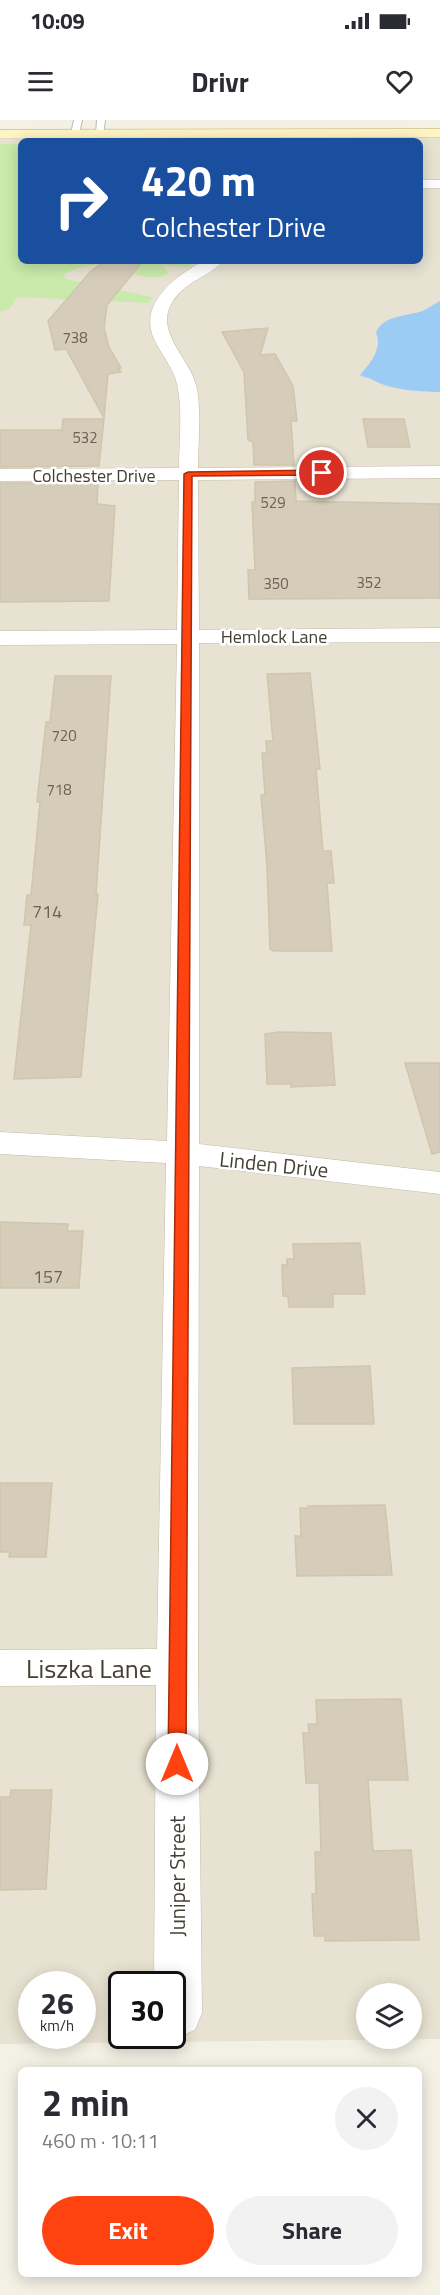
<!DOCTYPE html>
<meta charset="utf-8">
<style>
body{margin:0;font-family:"Titillium Web",sans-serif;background:#f2f2f3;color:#2b2b33;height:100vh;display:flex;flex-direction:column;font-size:22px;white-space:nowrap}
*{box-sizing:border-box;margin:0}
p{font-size:20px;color:#7c7c81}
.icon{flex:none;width:33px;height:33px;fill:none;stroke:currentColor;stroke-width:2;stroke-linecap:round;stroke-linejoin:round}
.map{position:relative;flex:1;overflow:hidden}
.drawer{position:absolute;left:18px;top:1947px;width:404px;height:210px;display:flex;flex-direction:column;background:#fff;border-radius:9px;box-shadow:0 3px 15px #0003}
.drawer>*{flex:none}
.hud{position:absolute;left:18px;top:18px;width:405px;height:126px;border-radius:9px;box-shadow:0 3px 15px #0003;background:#1a4fa0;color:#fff;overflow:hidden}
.tools{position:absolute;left:356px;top:1863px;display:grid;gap:12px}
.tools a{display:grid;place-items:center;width:66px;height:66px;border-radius:50%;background:#fff;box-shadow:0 3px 15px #0003;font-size:30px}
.speed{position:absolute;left:18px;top:1851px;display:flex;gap:12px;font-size:30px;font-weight:700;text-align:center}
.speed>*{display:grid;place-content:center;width:78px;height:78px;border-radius:50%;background:#fff;box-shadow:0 3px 15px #0003;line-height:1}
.speed small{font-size:15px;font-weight:400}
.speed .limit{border:3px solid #111;border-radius:9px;background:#fff;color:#111}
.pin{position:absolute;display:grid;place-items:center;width:51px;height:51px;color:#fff;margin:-26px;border:3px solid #fff;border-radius:50%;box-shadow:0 2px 6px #0007}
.me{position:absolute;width:66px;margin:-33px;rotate:0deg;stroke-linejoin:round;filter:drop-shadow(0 0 4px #0008)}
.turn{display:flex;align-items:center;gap:21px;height:126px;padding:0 24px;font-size:27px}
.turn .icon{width:78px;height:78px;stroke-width:2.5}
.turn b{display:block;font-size:42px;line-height:51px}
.round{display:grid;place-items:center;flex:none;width:63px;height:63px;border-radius:32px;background:#f2f2f3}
.summary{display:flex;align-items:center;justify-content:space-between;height:102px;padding:0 24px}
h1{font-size:36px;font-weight:700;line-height:45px}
.primary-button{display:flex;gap:12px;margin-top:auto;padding:12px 24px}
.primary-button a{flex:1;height:69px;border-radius:36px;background:#ff4310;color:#fff;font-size:24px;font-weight:700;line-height:69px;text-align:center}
.primary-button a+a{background:#f2f2f3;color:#2b2b33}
.status{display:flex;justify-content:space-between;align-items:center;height:42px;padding:0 30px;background:#fff;direction:ltr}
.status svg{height:16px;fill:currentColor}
header{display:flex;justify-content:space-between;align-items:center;height:78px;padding:0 24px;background:#fff;font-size:27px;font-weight:700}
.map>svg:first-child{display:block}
</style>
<div class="status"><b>10:09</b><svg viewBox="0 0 49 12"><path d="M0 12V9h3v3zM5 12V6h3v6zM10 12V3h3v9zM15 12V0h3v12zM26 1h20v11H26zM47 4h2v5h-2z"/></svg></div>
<header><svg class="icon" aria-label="menu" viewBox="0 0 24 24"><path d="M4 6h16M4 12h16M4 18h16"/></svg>Drivr<svg class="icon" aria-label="heart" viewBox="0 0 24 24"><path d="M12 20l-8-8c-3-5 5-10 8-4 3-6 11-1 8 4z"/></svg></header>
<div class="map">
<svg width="440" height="2175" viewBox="0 0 440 2175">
<rect width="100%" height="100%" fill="#f3f0e4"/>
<!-- residential -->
<path fill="#e8e2d2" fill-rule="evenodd" d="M 440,17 L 440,1919 L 0,1924 L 0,19 ZM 21,21 L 420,21 L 420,141 L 21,141 ZM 32,1864 L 82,1864 L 82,1916 L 32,1916 ZM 122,1864 L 172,1864 L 172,1916 L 122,1916 ZM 366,1874 L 411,1874 L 411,1918 L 366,1918 Z"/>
<!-- green -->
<path fill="#c9eaaa" d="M 0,24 L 21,24 L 21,141 L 199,141 L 186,147 L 163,145 L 168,153 C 154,166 118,146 99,145 C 86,145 75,149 63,154 L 65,158 L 70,160 L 152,177 L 149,183 L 20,177 L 16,178 L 10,189 L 0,192 Z"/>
<!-- water -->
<path fill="#9ccbf4" d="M 440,181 L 440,272 C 416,271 394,271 373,260 C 369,257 364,258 360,255 C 370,244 383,228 376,213 C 382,195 408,196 423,191 C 429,188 434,184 440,181 Z"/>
<!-- building -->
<path fill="#d5ccb9" stroke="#d1c5ac" stroke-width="1.5" d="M 106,141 L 143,141 L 107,185 L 104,208 L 109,227 L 121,248 L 118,248 L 121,252 L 108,254 L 104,298 L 66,229 L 55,230 L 48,201 L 91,151 Z
M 268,208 L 260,235 L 275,234 L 293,266 L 297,301 L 291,301 L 294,345 L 254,345 L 253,322 L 248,320 L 244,252 L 222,212 Z
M 63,299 L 104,299 L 99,346 L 0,347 L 0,310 L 62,310 Z
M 363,299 L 404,299 L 410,327 L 368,327 Z
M 295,361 L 296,381 L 440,384 L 440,478 L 249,479 L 248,450 L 255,450 L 252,382 L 255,382 L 255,362 Z
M 0,363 L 98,363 L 97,384 L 115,386 L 109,481 L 0,482 Z
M 310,553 L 320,649 L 316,649 L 323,731 L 331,731 L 334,763 L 327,763 L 332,831 L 274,831 L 270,829 L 267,746 L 261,675 L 265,675 L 262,633 L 267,633 L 266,621 L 273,621 L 267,554 Z
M 55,556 L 111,556 L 96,774 L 98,774 L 81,957 L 14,959 L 31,805 L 24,805 L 27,775 L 31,775 L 40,682 L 37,682 L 46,602 L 50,602 Z
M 279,912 L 331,913 L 335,965 L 291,967 L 291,964 L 267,964 L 265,914 Z
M 405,943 L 440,943 L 440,1032 L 432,1034 Z
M 0,1102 L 68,1104 L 67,1111 L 83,1111 L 79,1168 L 0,1168 Z
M 360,1123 L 365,1174 L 333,1174 L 333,1187 L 289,1187 L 288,1176 L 283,1176 L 282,1145 L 287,1145 L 287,1139 L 294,1139 L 293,1124 Z
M 370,1246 L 374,1304 L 294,1304 L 292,1248 Z
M 0,1363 L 52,1363 L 46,1437 L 9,1437 L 10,1432 L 0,1432 Z
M 385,1385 L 392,1455 L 297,1456 L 295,1416 L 301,1416 L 300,1388 L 308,1388 L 308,1386 Z
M 401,1579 L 408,1660 L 368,1660 L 373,1731 L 411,1730 L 419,1820 L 325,1821 L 325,1816 L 314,1816 L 312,1774 L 316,1774 L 315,1732 L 321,1732 L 319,1663 L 306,1663 L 303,1613 L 309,1613 L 308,1604 L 317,1604 L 316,1580 Z
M 11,1670 L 52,1670 L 46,1769 L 0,1770 L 0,1677 L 10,1677 Z"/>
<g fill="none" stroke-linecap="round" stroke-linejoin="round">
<!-- lane casing -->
<g stroke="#c2bba9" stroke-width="2">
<path id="lane" d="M 74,0 L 82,0 L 79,14 L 75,16 L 71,14 Z
M 97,0 L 105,0 L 103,16 L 96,14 Z"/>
</g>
<!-- street casing -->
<g stroke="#c2bba9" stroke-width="1">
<path id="street" d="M 420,60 L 440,60 L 440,68 L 420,68 Z
M 203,141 L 223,141 C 211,156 185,161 173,181 C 153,211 189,237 196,265 C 202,290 198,321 198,348 L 440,346 L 440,358 L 198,360 L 199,510 L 440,508 L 440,522 L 199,523 L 199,1024 L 440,1052 L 440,1074 L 199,1046 L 198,1547 L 202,1893 L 195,1910 L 178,1917 L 172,1914 L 172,1864 L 154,1864 L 156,1565 L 0,1566 L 0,1530 L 157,1529 L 166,1043 L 0,1034 L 0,1012 L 167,1021 L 177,524 L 0,525 L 0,511 L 177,510 L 179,360 L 0,361 L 0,349 L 179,348 C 179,321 183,290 177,264 C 173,247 161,234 154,219 C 138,183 176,156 203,141 Z"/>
</g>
<!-- secondary casing -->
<g stroke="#d6c891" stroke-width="1">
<path id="secondary" d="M 440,9 L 440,17 L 0,18 L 0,10 Z"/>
</g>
<!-- lane -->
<use href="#lane" fill="#fff" fill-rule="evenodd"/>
<!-- street -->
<use href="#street" fill="#fff" fill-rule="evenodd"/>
<!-- secondary -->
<use href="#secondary" fill="#fff4c3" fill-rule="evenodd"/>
</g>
<!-- route -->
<path fill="#ff4310" stroke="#a62c0a" stroke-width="1.5" d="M 322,350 L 325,351 L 325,355 L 192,356 L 186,1644 L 183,1650 L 177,1652 L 171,1650 L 168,1644 L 184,354 L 188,352 Z"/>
<g text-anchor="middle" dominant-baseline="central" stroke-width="5" stroke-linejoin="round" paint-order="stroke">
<!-- far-number labels -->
<g font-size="15" fill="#6a6355">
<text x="75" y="217">738</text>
<text x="85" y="317">532</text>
<text x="273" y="382">529</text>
<text x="369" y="462">352</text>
<text x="276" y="463">350</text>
<text x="64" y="615">720</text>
<text x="59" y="669">718</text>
</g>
<!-- far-street labels -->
<g font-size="18" fill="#464034" stroke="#fff">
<text x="94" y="355">Colchester Drive</text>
<text x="274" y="516">Hemlock Lane</text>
</g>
<!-- number labels -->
<g font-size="18" fill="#6a6355">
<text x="47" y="791">714</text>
<text x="48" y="1156">157</text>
</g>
<!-- street labels -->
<g font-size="21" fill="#464034" stroke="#fff">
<text transform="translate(274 1044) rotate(6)">Linden Drive</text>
<text transform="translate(177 1756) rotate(-90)">Juniper Street</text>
</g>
<!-- near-street labels -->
<g font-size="26" fill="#464034" stroke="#fff">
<text x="89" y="1548">Liszka Lane</text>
</g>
</g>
</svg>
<div class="tools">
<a><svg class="icon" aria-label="layers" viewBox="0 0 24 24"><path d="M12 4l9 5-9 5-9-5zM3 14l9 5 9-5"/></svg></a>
</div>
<div class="speed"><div>26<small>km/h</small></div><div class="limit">30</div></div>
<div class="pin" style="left:322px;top:353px;background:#d93025"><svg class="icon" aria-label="arrive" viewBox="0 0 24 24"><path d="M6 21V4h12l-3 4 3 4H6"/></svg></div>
<svg class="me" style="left:177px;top:1644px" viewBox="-20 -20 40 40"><circle r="19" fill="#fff"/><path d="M0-13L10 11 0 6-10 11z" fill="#ff4310"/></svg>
<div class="hud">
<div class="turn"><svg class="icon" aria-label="right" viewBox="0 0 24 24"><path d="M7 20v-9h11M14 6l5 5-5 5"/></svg><div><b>420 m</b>Colchester Drive</div></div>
</div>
<section class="drawer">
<div class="summary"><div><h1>2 min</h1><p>460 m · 10:11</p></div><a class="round"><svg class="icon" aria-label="close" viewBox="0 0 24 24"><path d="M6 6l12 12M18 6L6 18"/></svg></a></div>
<div class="primary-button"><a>Exit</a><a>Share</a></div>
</section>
</div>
